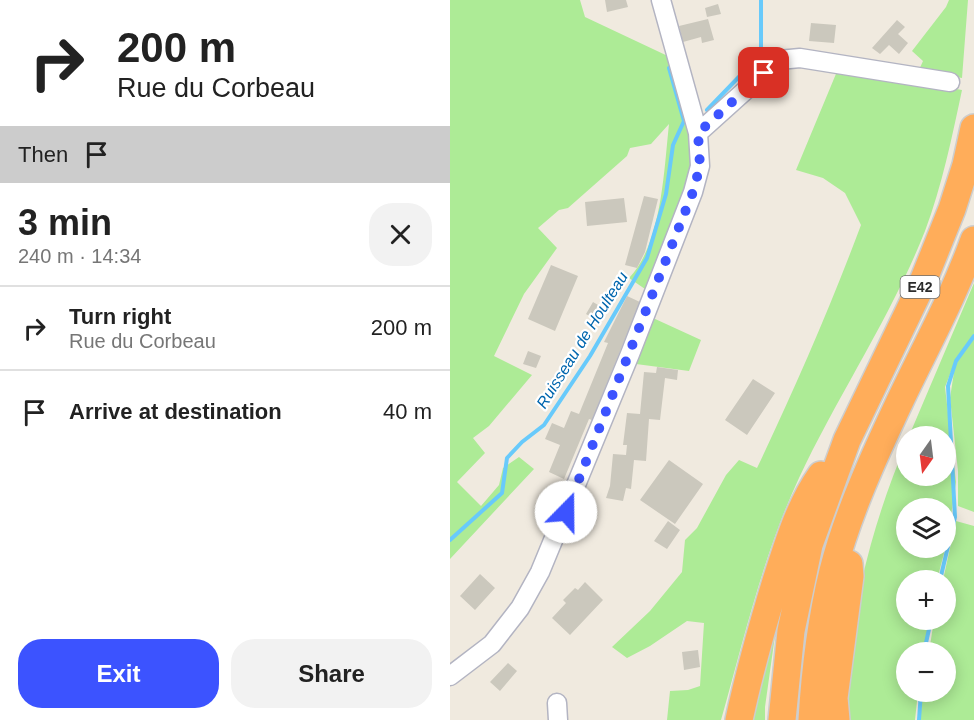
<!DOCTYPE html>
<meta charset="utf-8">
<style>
body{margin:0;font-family:Helvetica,sans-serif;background:#f2f2f2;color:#222;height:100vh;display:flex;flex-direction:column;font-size:22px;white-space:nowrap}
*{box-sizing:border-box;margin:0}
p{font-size:20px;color:#767676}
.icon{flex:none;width:33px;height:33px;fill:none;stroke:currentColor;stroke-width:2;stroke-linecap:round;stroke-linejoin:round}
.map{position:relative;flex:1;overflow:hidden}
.sheet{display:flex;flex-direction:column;background:#fff;width:450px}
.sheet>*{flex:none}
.hud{background:#fff;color:#222;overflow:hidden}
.needle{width:39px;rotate:194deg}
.fabs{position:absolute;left:446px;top:426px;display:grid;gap:12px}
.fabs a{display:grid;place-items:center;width:60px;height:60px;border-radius:50%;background:#fff;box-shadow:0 3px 15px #0003;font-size:30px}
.pin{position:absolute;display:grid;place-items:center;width:51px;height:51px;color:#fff;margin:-26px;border-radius:12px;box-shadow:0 3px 9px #0006}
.me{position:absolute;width:66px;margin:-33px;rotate:22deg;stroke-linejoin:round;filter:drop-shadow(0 0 4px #0008)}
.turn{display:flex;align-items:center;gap:21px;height:126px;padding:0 18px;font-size:27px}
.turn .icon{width:78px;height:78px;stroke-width:2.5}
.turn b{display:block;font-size:42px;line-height:51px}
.then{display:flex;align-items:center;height:57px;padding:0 18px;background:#0003;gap:12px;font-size:22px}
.round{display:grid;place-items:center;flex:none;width:63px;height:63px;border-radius:24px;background:#f2f2f2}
.summary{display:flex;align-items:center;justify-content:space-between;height:102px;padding:0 18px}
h1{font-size:36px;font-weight:800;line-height:45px}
.cta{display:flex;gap:12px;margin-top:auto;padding:12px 18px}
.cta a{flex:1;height:69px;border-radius:24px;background:#3c53ff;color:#fff;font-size:24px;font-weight:800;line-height:69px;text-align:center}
.cta a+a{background:#f2f2f2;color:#222}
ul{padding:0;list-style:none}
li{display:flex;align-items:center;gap:18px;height:84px;padding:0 18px;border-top:2px solid #e0e0e0}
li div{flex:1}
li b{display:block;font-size:22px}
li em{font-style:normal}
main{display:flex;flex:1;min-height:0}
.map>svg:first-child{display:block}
</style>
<main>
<section class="sheet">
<div class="hud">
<div class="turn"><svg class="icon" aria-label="right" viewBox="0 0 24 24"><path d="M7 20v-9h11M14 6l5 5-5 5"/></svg><div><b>200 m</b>Rue du Corbeau</div></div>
<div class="then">Then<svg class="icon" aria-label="arrive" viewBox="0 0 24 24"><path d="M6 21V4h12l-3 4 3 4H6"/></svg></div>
</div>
<div class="summary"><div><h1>3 min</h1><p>240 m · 14:34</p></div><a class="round"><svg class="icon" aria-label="close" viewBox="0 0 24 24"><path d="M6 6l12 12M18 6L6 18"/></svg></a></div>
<ul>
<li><svg class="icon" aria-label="right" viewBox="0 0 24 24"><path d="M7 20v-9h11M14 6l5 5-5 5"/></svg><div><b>Turn right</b><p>Rue du Corbeau</p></div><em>200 m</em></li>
<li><svg class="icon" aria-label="arrive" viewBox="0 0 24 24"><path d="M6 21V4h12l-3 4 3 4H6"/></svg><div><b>Arrive at destination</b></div><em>40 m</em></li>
</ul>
<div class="cta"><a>Exit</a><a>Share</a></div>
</section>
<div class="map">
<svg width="524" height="720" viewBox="0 0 524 720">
<rect width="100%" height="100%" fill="#f0eadf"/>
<!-- green -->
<path fill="#adeb96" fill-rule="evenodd" d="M 0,0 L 130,0 L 135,17 L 222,58 C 228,83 239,115 241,140 C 245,193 215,243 195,289 L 179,278 C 212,244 214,169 219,124 L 201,144 L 180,148 L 177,156 L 118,208 L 109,210 L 88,228 L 107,248 L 74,294 L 44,356 L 82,375 L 39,426 L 23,438 L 35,453 L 7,482 L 31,506 L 49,485 L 53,468 L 69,457 L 84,469 L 0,559 Z
M 499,0 L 518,0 L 512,78 L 469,70 L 473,61 L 462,51 L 496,7 Z
M 388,69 L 512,90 C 502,137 492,186 475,231 C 441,317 388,395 349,478 C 313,555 294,639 271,720 L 217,720 L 220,691 L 238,690 L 250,686 L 254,623 L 237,621 L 200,646 L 177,658 L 162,647 L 200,611 L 232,572 L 235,540 L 247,528 L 276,475 L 289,460 L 307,468 C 345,388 380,308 411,225 L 395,193 L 373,178 L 346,170 Z
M 524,283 L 524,512 L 508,506 L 508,471 L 500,398 L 506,359 L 495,387 L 506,482 L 497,542 L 487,580 L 456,580 L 456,620 L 479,620 L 474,652 L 456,652 L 456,692 L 468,692 L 465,720 L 397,720 C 397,699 395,676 398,656 C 408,583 427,512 456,444 L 456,476 L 495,476 L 495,436 L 459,436 ZM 456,508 L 495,508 L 495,548 L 456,548 Z
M 203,318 L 251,340 L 239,371 L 186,364 Z
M 506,521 L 524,526 L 524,720 L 470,720 L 473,692 L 495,692 L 495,652 L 479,652 L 484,620 L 495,620 L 495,580 L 493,580 Z
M 329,607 L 315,707 L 315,720 L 299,720 Z"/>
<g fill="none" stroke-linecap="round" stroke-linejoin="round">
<!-- stream -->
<path stroke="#68cafb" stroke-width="4" d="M 257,110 L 311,54 L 311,0
M 0,540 L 52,493 L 57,458 L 72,442 L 94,425 L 140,356 L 197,258 L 216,194 L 223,145 L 234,121 L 219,68
M 490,580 L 505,517 L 498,386 L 506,361 L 524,336
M 474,652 L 481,620
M 469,720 L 471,692"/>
</g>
<!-- building -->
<path fill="#cbc8bd" d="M 155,0 L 176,0 L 178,7 L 157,12 Z
M 268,4 L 271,14 L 257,17 L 255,8 Z
M 258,19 L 264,40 L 252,43 L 251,37 L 233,42 L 229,26 Z
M 447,20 L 455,27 L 448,34 L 458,43 L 449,54 L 439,45 L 430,54 L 422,48 Z
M 361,23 L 386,25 L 384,43 L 359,41 Z
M 194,196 L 208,199 L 195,252 L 187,268 L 175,265 Z
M 174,198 L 177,222 L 137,226 L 135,202 Z
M 101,265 L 128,276 L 105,331 L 78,319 Z
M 177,296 L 190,302 L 142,420 L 139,419 L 114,479 L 99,472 L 110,445 L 95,439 L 102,423 L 114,428 L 121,411 L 129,414 L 158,343 L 154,342 Z
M 143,302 L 153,308 L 146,320 L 136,314 Z
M 78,351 L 91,356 L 86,368 L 73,364 Z
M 207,367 L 228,370 L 227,380 L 215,378 L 210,420 L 199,419 L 196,461 L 184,460 L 181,489 L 176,488 L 173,501 L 156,498 L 160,486 L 163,454 L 176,455 L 177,445 L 173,445 L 177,413 L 190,414 L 194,372 L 206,373 Z
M 303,379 L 325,393 L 297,435 L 275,420 Z
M 219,460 L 253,484 L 225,524 L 190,500 Z
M 218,521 L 230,530 L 217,549 L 204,541 Z
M 30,574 L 45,588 L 25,610 L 10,596 Z
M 135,582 L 153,600 L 120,635 L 102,618 L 116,603 L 113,600 L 125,588 L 128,590 Z
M 248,650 L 250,667 L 234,670 L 232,652 Z
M 58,663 L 67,671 L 50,691 L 40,682 Z"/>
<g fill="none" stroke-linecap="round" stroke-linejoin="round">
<!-- minor casing -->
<g stroke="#b3b4c2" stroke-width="21">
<path id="minor" d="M 248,133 L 329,60 L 350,58 L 500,82
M 0,676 L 42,644 L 70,608 L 90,572 L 180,354 L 243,192 L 250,166 L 248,133 L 211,0
M 107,703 L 108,720"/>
</g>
<!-- highway casing -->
<g stroke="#cdcdcd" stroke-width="30">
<path id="highway" d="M 289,720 C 299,673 312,627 326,581 C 338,544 349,506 371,475
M 332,720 L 341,631 L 359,545 L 397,440 L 472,284 L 502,209 L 516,165 L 524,128
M 362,720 C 365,670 371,620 383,571 C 397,515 425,454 450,401 C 475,348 504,296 524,240
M 386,720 L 384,698 L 400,576 L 399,564"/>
</g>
<!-- minor -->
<use href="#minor" stroke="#fff" stroke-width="18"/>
<!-- highway -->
<use href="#highway" stroke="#ffad5a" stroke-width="27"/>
</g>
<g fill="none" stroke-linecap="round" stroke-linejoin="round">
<!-- route -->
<path stroke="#3c53ff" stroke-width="10" stroke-dasharray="0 18" d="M 116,512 L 243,192 L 250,166 L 248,133 L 314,73"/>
</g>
<g text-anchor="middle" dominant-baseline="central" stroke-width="4.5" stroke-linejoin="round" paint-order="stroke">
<!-- shield labels -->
<rect fill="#fff" stroke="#6c6c6c" stroke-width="1.5" x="450.5" y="276" width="39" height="22" rx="4.5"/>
<g font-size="14" font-weight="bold" fill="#2d2d2d">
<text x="470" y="287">E42</text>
</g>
<!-- water labels -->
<g font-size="16" font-style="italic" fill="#0066ae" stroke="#fff">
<text transform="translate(132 340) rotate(-58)">Ruisseau de Houlteau</text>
</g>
</g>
</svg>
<div class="fabs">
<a><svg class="needle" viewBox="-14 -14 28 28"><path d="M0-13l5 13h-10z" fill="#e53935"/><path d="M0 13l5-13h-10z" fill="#767676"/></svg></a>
<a><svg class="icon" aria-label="layers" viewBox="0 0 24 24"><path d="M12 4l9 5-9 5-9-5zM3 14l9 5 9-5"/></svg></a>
<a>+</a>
<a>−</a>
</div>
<div class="pin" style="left:314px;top:73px;background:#d93025"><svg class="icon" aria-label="arrive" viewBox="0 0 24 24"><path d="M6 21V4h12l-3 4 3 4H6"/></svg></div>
<svg class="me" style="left:116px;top:512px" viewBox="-20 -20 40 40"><circle r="19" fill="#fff"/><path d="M0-13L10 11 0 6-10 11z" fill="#3c53ff"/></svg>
</div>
</main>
